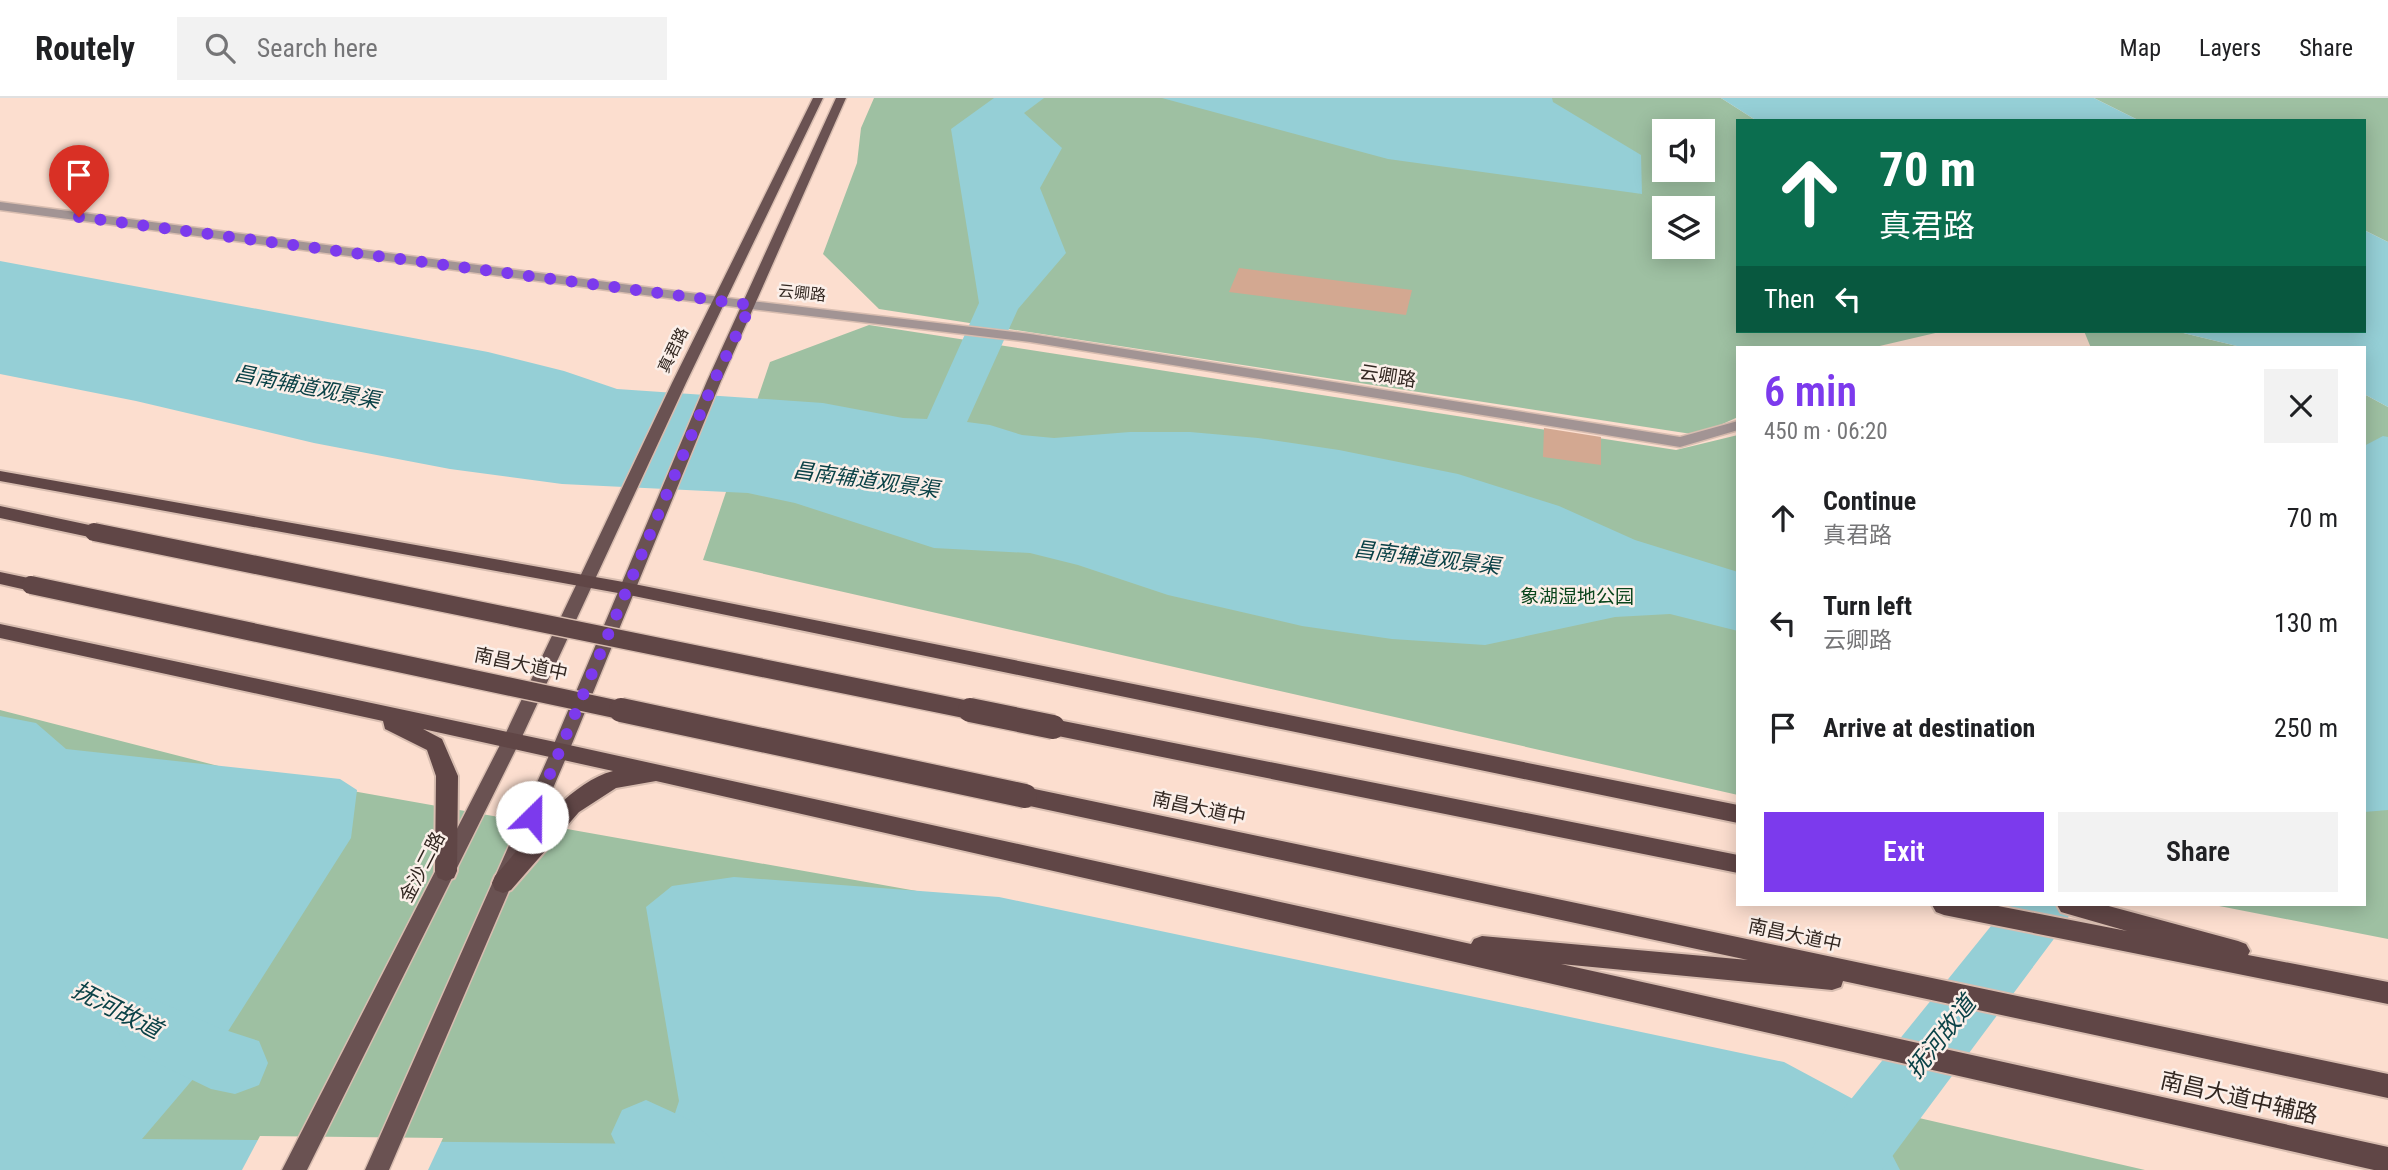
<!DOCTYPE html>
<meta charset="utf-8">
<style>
body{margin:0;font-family:"Roboto Condensed","Noto Sans SC",sans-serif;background:#f2f2f2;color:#202124;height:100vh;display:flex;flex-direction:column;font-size:26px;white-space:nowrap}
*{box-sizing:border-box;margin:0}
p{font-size:23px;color:#757577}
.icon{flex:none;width:38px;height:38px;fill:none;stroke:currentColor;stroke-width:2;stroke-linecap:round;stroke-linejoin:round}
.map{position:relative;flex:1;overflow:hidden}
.drawer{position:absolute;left:1736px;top:248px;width:630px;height:560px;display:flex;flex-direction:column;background:#fff;border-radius:0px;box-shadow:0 4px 18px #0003}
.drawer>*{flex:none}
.top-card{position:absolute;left:1736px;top:21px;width:630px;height:214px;border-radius:0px;box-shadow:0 4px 18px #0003;background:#0b6e4f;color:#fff;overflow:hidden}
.buttons{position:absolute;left:1652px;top:21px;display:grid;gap:14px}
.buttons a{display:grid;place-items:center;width:63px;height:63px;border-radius:0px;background:#fff;box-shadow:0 4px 18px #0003;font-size:35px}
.pin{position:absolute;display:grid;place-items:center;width:60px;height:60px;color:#fff;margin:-72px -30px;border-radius:50% 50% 50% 0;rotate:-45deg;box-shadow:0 0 7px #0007}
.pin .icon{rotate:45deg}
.me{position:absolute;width:77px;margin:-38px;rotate:23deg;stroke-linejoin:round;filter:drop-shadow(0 0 5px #0008)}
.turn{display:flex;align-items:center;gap:24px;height:147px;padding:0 28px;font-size:32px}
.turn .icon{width:91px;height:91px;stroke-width:2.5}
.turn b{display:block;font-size:49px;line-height:60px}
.then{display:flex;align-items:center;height:66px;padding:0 28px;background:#0003;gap:14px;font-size:26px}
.round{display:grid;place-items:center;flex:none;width:74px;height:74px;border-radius:0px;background:#f2f2f2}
.overview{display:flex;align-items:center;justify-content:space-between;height:119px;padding:0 28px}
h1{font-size:42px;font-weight:600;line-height:52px;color:#7c3aed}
.action{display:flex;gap:14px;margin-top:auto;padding:14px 28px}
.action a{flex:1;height:80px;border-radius:0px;background:#7c3aed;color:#fff;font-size:28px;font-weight:600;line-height:80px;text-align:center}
.action a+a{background:#f2f2f2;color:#202124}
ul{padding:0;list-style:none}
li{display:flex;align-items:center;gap:21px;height:105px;padding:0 28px}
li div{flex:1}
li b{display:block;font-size:26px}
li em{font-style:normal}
header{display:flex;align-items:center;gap:42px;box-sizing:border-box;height:98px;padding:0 35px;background:#fff;border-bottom:2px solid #e0e0e0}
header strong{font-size:33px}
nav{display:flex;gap:38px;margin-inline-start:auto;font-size:24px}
.search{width:490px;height:63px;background:#f2f2f2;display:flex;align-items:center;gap:18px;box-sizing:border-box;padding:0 24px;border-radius:0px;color:#757577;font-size:26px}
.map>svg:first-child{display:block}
</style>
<header>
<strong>Routely</strong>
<div class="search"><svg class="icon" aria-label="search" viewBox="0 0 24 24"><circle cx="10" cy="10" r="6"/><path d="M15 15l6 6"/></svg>Search here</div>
<nav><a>Map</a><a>Layers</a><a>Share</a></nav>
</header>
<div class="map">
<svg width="2388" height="1072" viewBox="0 0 2388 1072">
<rect width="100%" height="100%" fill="#fcdecf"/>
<!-- green -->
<path fill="#9ec0a2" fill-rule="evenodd" d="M 874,0 L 1721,0 L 1757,23 L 1738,23 L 1738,233 L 1944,233 L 1871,250 L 1738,250 L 1738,319 L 1698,337 L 879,211 L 823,156 L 857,65 L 861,30 ZM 1664,33 L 1703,33 L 1703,72 L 1664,72 ZM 1664,110 L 1703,110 L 1703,149 L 1664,149 Z
M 2094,0 L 2388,0 L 2388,144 L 2364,132 L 2364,23 L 2140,23 Z
M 869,227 L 1676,352 L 1738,337 L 1738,697 L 703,462 L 770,264 Z
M 2084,233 L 2175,233 L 2245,250 L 2091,250 Z
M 2364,296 L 2388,309 L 2388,841 L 2214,807 L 2364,807 Z
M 0,612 L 234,672 L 990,806 L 2145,1072 L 0,1072 Z"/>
<!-- water -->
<path fill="#95cfd6" d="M 994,0 L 1044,0 L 1024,15 L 1062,50 L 1040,90 L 1066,155 L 1018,211 L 967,324 L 990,327 L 1022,337 L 1054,340 L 1130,334 L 1190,334 L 1258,340 L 1339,352 L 1458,376 L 1559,408 L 1635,442 L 1738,474 L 1738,533 L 1670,516 L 1615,519 L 1485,547 L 1392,541 L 1302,528 L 1168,497 L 1078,467 L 1030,455 L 934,450 L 795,405 L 748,395 L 562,386 L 450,371 L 314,345 L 136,303 L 0,276 L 0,163 L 488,254 L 564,273 L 617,291 L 823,305 L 903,320 L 927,321 L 979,205 L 951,31 Z
M 1162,0 L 1552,0 L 1553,4 L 1641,57 L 1642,96 L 1388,61 Z
M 1721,0 L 2094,0 L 2140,23 L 1757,23 Z
M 2364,132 L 2388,144 L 2388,309 L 2364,296 L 2364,250 L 2245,250 L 2175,233 L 2364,233 Z
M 2383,338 L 2388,339 L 2388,712 L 2364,714 L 2364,348 Z
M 0,618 L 36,625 L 66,651 L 340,681 L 357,692 L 351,740 L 211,960 L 142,1041 L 665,1046 L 679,1003 L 646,809 L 672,788 L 734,779 L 999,799 L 1784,964 L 1853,1001 L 1879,1032 L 1900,1072 L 0,1072 Z"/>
<!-- pier -->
<path fill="#fcdecf" d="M 260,1038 L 443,1040 L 428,1072 L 242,1072 Z"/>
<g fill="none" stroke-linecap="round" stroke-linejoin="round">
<!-- river -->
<path fill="#95cfd6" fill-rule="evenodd" d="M 2008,807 L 2074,807 L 2065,826 L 1882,1072 L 1804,1072 L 1814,1047 Z
M 149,899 L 219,930 L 259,943 L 268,965 L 259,987 L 235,996 L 211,991 L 126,950 L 116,929 L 126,908 Z
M 646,1002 L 690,1022 L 719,1047 L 729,1072 L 642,1072 L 622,1060 L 611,1036 L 622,1012 Z"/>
</g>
<!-- building -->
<path fill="#d3a891" d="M 1239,170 L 1412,192 L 1406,217 L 1229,194 Z
M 1544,330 L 1601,339 L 1601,367 L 1543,359 Z"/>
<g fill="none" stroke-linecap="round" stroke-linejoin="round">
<!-- minor casing -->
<g stroke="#d8bdb0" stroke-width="3">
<path id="minor" d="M 0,104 L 751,203 L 1030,236 L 1680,339 L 1738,323 L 1738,332 L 1680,349 L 1030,244 L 751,211 L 0,112 Z"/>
</g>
<!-- primary casing -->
<g stroke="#d8bdb0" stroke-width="3">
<path id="primary" d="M 813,0 L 823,0 L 686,285 L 520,643 L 307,1072 L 282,1072 L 502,643 L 672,285 Z
M 836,0 L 846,0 L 721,283 L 569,653 L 389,1072 L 365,1072 L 551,653 L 707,283 Z"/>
</g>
<!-- trunk casing -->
<g stroke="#d8bdb0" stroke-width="4">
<path id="trunk" d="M 0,373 L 629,485 L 1738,707 L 1738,725 L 629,497 L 0,383 Z
M 0,408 L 94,428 L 103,434 L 94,440 L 0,420 Z
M 0,474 L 38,482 L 40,487 L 38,492 L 31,493 L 0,486 Z
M 0,526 L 560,645 L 1471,846 L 1474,841 L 1482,838 L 1748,862 L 1025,707 L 1017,704 L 1014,698 L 1017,692 L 1025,689 L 2388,976 L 2388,1000 L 1843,883 L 1841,889 L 1832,892 L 1561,866 L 2388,1049 L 2388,1072 L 2374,1072 L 656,683 L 616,690 L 579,714 L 511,792 L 503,795 L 495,792 L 492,785 L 495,778 C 526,744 567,685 613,673 L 423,631 L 442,641 L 458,678 L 457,773 L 454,780 L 446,783 L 438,780 L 435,773 L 436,678 L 427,652 L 385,631 L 383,623 L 0,540 Z
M 1053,621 L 1738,757 L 1738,775 L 1053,637 L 1046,635 L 1043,629 L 1046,623 Z
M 1932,807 L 1993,807 L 2127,833 L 2061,814 L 2057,807 L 2105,807 L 2238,843 L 2246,846 L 2250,853 L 2248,857 L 2388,884 L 2388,906 L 1944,817 L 1936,814 Z"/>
</g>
<!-- minor -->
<use href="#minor" fill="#a29494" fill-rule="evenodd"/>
<!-- primary -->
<use href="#primary" fill="#6a5252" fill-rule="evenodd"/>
<!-- trunk -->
<use href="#trunk" fill="#604646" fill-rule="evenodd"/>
<!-- trunk-bridge-far1 casing -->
<g stroke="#d8bdb0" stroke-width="21" stroke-linecap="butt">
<path id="trunk-bridge-far1" d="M 94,434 L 979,614
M 31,487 L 629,614"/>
</g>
<!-- trunk-bridge casing -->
<g stroke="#d8bdb0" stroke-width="27" stroke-linecap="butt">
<path id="trunk-bridge" d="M 621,612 L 1025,698
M 970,612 L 1053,629"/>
</g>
<!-- trunk-bridge-far1 -->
<use href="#trunk-bridge-far1" stroke="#604646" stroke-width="18"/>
<!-- trunk-bridge -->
<use href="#trunk-bridge" stroke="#604646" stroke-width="24"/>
</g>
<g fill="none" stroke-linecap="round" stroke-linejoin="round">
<!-- route -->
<path stroke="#7c3aed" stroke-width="12" stroke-dasharray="0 21.6" d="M 79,119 L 751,207 L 714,283 L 532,719"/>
</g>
<g text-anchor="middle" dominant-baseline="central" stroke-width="5" stroke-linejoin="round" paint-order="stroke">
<!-- far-street labels -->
<g font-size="16" fill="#322721" stroke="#fbefe9">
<text transform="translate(802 195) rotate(6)">云卿路</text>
<text transform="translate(673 252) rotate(-64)">真君路</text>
</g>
<!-- street labels -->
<g font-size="19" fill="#322721" stroke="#fbefe9">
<text transform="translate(1388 278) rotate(9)">云卿路</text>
<text transform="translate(521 566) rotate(12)">南昌大道中</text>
<text transform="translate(1199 710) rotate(12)">南昌大道中</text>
<text transform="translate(422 769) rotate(-63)">金沙二路</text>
<text transform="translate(1795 837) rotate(12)">南昌大道中</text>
</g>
<!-- park labels -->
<g font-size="19" fill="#0a451c" stroke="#fbefe9">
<text x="1577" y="498">象湖湿地公园</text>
</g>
<!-- water labels -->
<g font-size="21" font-style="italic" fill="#0b4247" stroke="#fbefe9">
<text transform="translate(307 289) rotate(11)">昌南辅道观景渠</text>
<text transform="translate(866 382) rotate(8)">昌南辅道观景渠</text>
<text transform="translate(1427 460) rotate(7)">昌南辅道观景渠</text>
</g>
<!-- near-street labels -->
<g font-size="23" fill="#322721" stroke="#fbefe9">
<text transform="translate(2239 1000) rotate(13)">南昌大道中辅路</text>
</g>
<!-- near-water labels -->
<g font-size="24" font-style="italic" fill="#0b4247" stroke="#fbefe9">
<text transform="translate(117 912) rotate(27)">抚河故道</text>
<text transform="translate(1941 939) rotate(-52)">抚河故道</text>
</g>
</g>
</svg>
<div class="buttons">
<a><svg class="icon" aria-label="sound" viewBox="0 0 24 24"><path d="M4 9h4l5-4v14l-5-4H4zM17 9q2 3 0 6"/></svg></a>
<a><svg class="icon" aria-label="layers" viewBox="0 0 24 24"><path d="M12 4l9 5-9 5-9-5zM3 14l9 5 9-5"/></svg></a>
</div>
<div class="pin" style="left:79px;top:119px;background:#d93025"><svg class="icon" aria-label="arrive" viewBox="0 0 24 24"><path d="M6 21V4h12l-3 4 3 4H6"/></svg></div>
<svg class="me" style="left:532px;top:719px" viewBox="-20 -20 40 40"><circle r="19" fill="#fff"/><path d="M0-13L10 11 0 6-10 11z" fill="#7c3aed"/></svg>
<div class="top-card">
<div class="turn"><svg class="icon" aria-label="ahead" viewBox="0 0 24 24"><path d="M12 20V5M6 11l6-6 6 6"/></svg><div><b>70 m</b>真君路</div></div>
<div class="then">Then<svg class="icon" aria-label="left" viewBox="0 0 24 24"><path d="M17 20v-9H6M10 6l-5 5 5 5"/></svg></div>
</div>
<section class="drawer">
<div class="overview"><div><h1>6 min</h1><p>450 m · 06:20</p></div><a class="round"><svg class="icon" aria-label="close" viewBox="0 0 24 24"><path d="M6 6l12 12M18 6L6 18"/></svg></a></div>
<ul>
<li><svg class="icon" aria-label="ahead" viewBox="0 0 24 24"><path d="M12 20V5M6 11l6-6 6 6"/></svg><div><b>Continue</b><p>真君路</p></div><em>70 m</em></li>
<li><svg class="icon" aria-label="left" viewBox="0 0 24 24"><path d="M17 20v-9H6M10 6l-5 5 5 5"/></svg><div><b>Turn left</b><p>云卿路</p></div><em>130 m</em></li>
<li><svg class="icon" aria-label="arrive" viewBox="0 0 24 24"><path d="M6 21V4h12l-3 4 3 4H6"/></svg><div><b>Arrive at destination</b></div><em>250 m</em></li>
</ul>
<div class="action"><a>Exit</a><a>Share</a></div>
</section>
</div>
